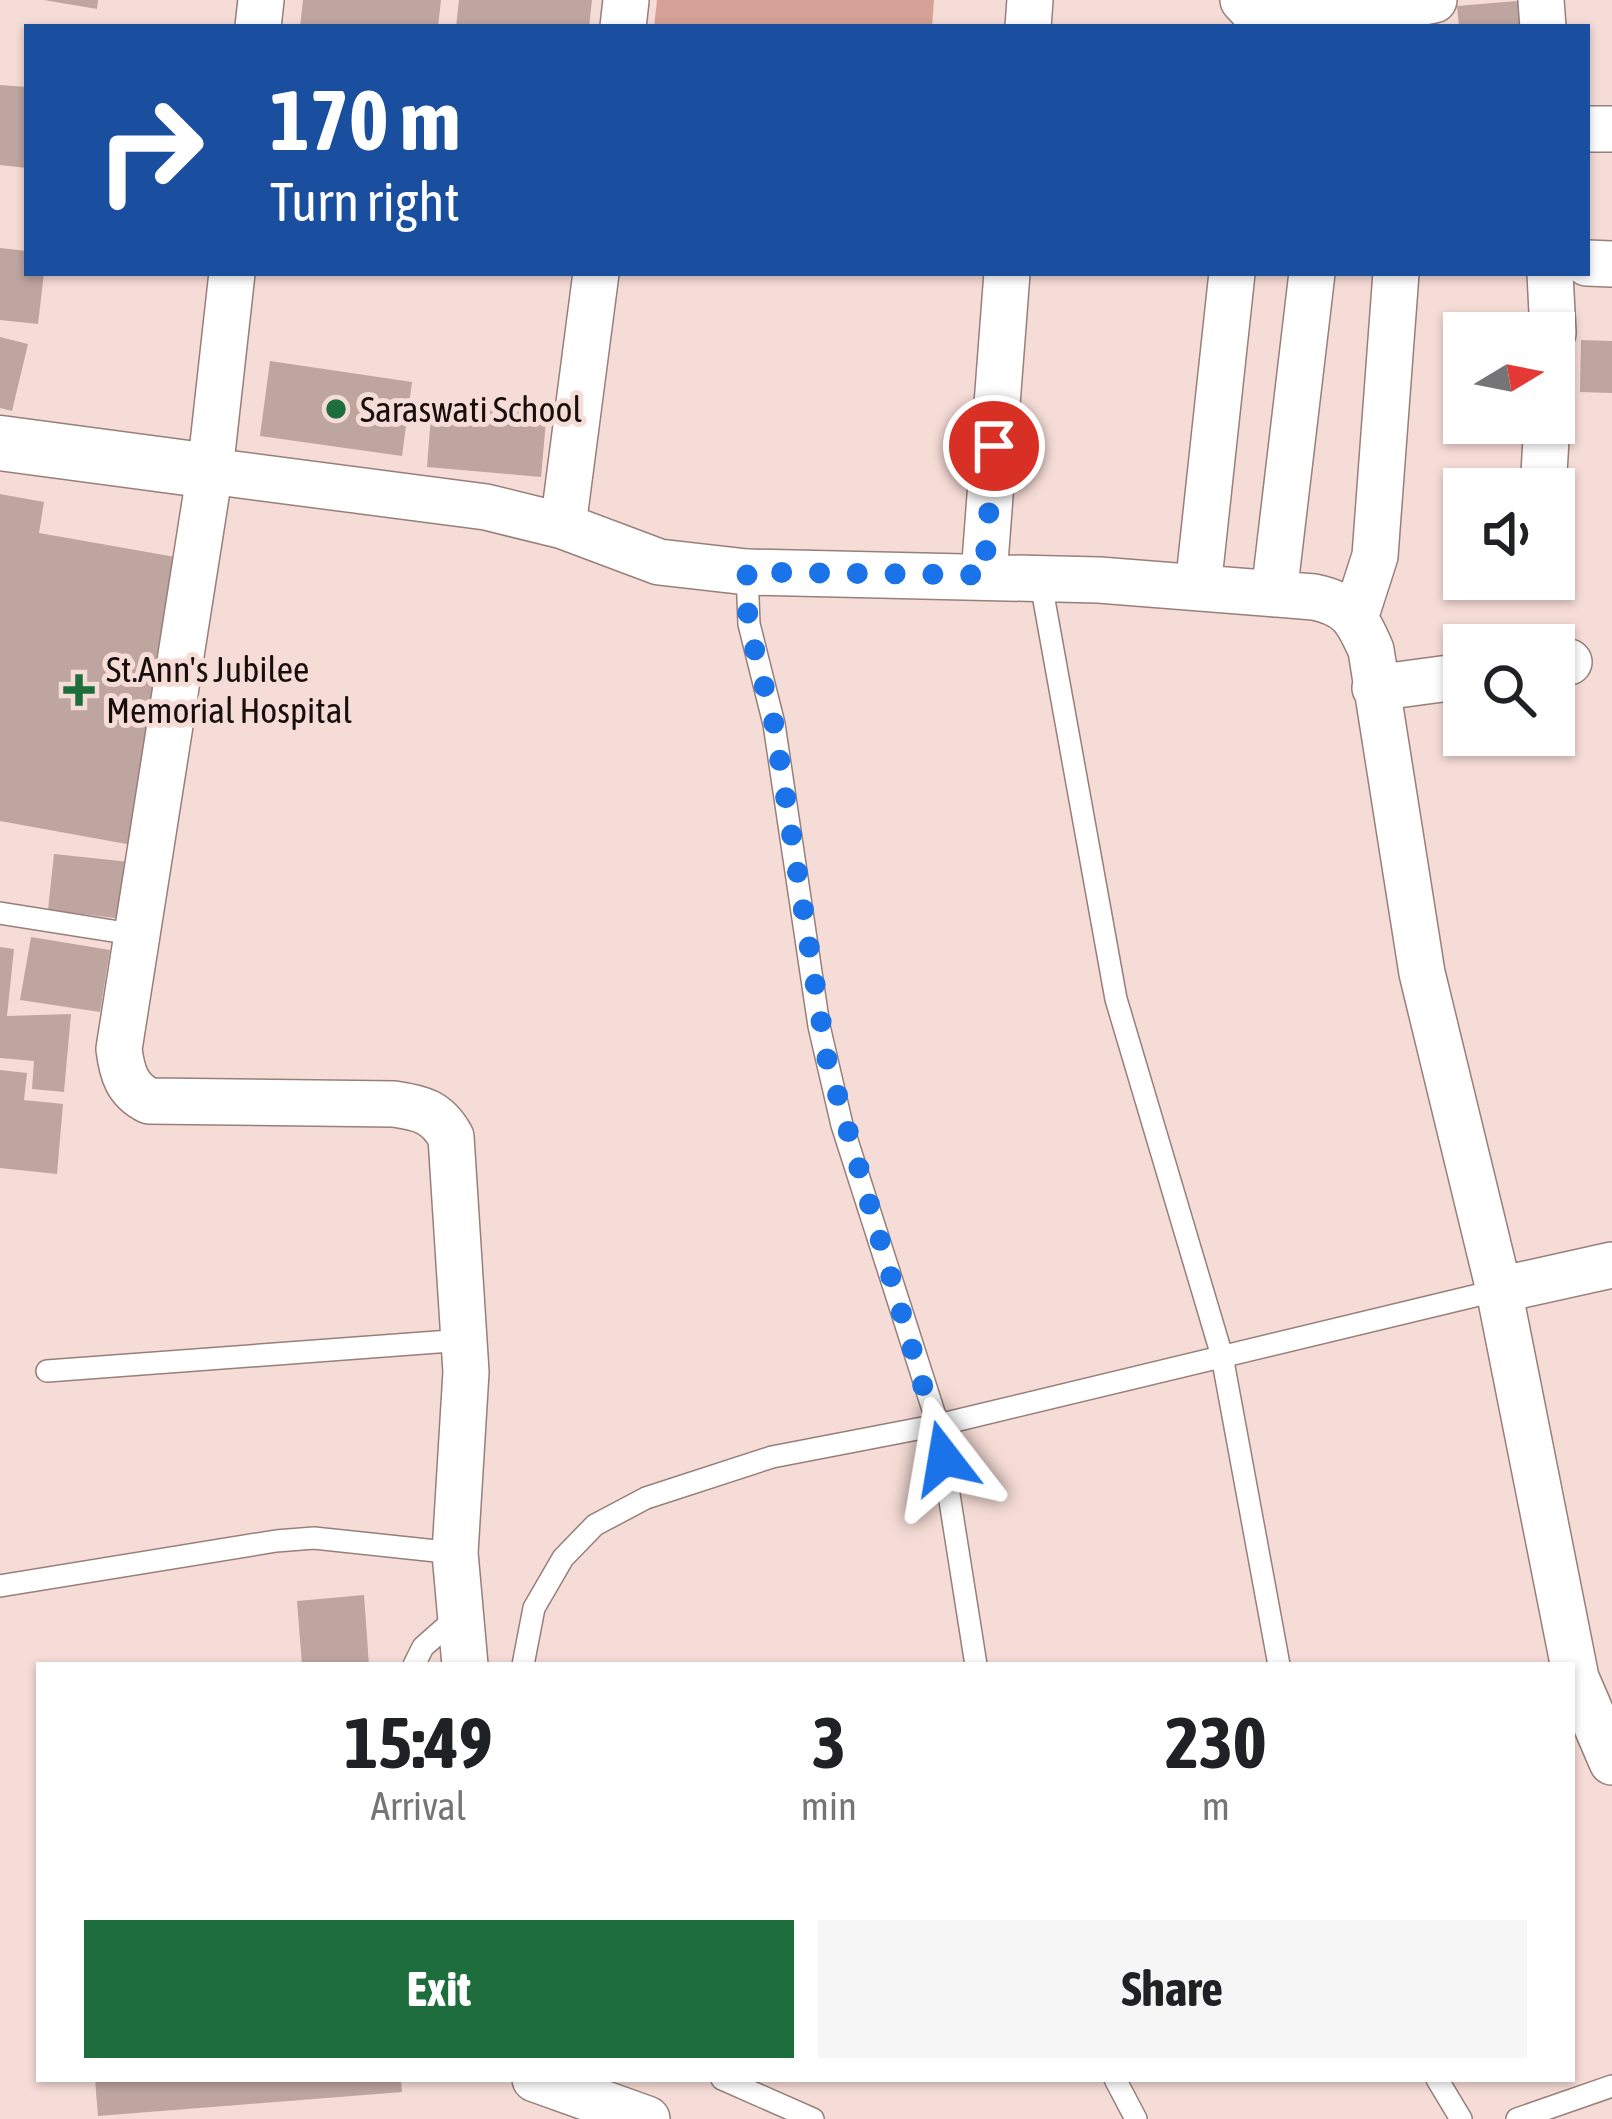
<!DOCTYPE html>
<style>
body{margin:0;font-family:"Asap Condensed",sans-serif;background:#f6f6f6;color:#202124;height:100vh;display:flex;flex-direction:column;font-size:45px;white-space:nowrap}
*{box-sizing:border-box;margin:0}
p{font-size:39px;color:#757577}
.icon{flex:none;width:66px;height:66px;fill:none;stroke:currentColor;stroke-width:2;stroke-linecap:round;stroke-linejoin:round}
.map{position:relative;flex:1;overflow:hidden}
.drawer{position:absolute;left:36px;top:1662px;width:1539px;height:420px;display:flex;flex-direction:column;background:#fff;border-radius:0px;box-shadow:0 3px 9px #0004}
.drawer>*{flex:none}
.guide{position:absolute;left:24px;top:24px;width:1566px;height:252px;border-radius:0px;box-shadow:0 3px 9px #0004;background:#1a4fa0;color:#fff;overflow:hidden}
.needle{width:78px;rotate:80deg}
.controls{position:absolute;left:1443px;top:312px;display:grid;gap:24px}
.controls a{display:grid;place-items:center;width:132px;height:132px;border-radius:0px;background:#fff;box-shadow:0 3px 9px #0004;font-size:60px}
.pin{position:absolute;display:grid;place-items:center;width:102px;height:102px;color:#fff;margin:-51px;border:6px solid #fff;border-radius:50%;box-shadow:0 3px 12px #0007}
.me{position:absolute;width:132px;margin:-66px;rotate:346deg;stroke-linejoin:round;filter:drop-shadow(0 0 9px #0008)}
.turn{display:flex;align-items:center;gap:42px;height:252px;padding:0 48px;font-size:54px}
.turn .icon{width:156px;height:156px;stroke-width:2.5}
.turn b{display:block;font-size:84px;line-height:102px}
.eta{display:flex;justify-content:space-evenly;align-items:center;height:204px;text-align:center}
.eta b{font-size:72px;font-weight:700;line-height:84px}
.primary-button{display:flex;gap:24px;margin-top:auto;padding:24px 48px}
.primary-button a{flex:1;height:138px;border-radius:0px;background:#1d6d3d;color:#fff;font-size:48px;font-weight:700;line-height:138px;text-align:center}
.primary-button a+a{background:#f6f6f6;color:#202124}
.map>svg:first-child{display:block}
</style>
<div class="map">
<svg width="1612" height="2119" viewBox="0 0 1612 2119">
<rect width="100%" height="100%" fill="#f6dcd6"/>
<!-- green -->
<path fill="#d6a196" d="M 657,0 L 934,0 L 932,27 L 654,27 Z"/>
<!-- building -->
<path fill="#bea5a0" d="M 44,0 L 98,0 L 97,9 Z
M 303,0 L 441,0 L 438,27 L 300,27 Z
M 459,0 L 592,0 L 589,27 L 456,27 Z
M 1528,0 L 1531,27 L 1459,27 L 1457,6 Z
M 0,85 L 27,87 L 27,168 L 0,165 Z
M 0,248 L 27,251 L 27,273 L 44,273 L 38,324 L 0,320 Z
M 0,337 L 28,344 L 12,411 L 0,408 Z
M 1581,340 L 1612,341 L 1612,393 L 1580,392 Z
M 270,361 L 412,382 L 402,456 L 260,436 Z
M 432,401 L 547,410 L 541,477 L 427,467 Z
M 0,494 L 44,502 L 39,533 L 181,558 L 132,845 L 0,821 Z
M 54,854 L 130,862 L 123,919 L 48,910 Z
M 31,937 L 110,950 L 100,1012 L 20,1000 Z
M 0,947 L 14,949 L 7,1016 L 71,1014 L 64,1092 L 32,1089 L 34,1061 L 0,1058 Z
M 0,1070 L 27,1073 L 24,1100 L 63,1104 L 57,1174 L 0,1168 Z
M 364,1595 L 369,1665 L 302,1665 L 297,1601 Z
M 95,2079 L 401,2079 L 402,2092 L 98,2116 Z"/>
<g fill="none" stroke-linecap="round" stroke-linejoin="round">
<!-- service casing -->
<g stroke="#977f7a" stroke-width="24">
<path id="service" d="M 747,572 L 749,624 L 774,724 L 819,1026 L 842,1125 L 938,1425 L 976,1665
M 1040,578 L 1116,999 L 1222,1356 L 1279,1665
M 0,913 L 138,935
M 47,1371 L 464,1340
M 0,1586 L 276,1541 L 314,1538 L 455,1553
M 414,1665 L 423,1647 L 458,1616
M 523,1665 L 534,1608 L 563,1558 L 595,1525 L 646,1498 L 772,1457 L 938,1425 L 1499,1290
M 722,2079 L 813,2119
M 1115,2079 L 1136,2119
M 1437,2079 L 1461,2119
M 1517,2119 L 1612,2086"/>
</g>
<!-- minor casing -->
<g stroke="#977f7a" stroke-width="48">
<path id="minor" d="M 1243,0 L 1258,16 L 1359,15 L 1434,0
M 1541,0 L 1543,27
M 258,27 L 261,0
M 623,27 L 626,0
M 1028,27 L 1030,0
M 1587,129 L 1612,129
M 1587,263 L 1612,264
M 232,273 L 210,471 L 119,1049 C 122,1073 127,1090 149,1101 L 394,1104 C 422,1108 437,1112 451,1137 L 466,1372 L 455,1553 L 465,1665
M 1550,273 L 1553,333
M 210,471 L 486,507 L 563,526 L 659,562 L 747,572 L 1099,580 L 1314,597 C 1349,604 1357,618 1371,650 L 1422,973 L 1499,1290 L 1576,1678 L 1612,1762
M 1543,489 L 1547,423
M 563,526 L 596,273
M 984,575 L 1007,273
M 1198,588 L 1232,273
M 1274,594 L 1312,273
M 1356,615 L 1375,556 L 1396,273
M 1554,664 L 1569,662
M 1375,688 L 1464,676
M 1499,1290 L 1612,1265
M 535,2079 L 647,2119"/>
</g>
<!-- tertiary casing -->
<g stroke="#977f7a" stroke-width="57">
<path id="tertiary" d="M 0,443 L 210,471"/>
</g>
<!-- service -->
<use href="#service" stroke="#fff" stroke-width="21"/>
<!-- minor -->
<use href="#minor" stroke="#fff" stroke-width="45"/>
<!-- tertiary -->
<use href="#tertiary" stroke="#fff" stroke-width="54"/>
</g>
<g fill="none" stroke-linecap="round" stroke-linejoin="round">
<!-- route -->
<path stroke="#1a73e8" stroke-width="21" stroke-dasharray="0 37.8" d="M 944,1458 L 827,1059 L 774,724 L 748,624 L 747,572 L 984,575 L 994,446"/>
</g>
<!-- markers -->
<g fill="#1d6d3d" stroke="#f6dcd6" stroke-width="4.5">
<circle cx="336" cy="409" r="12"/>
<path d="M73 672h12v12h12v12h-12v12h-12v-12h-12v-12h12z"/>
</g>
<g text-anchor="middle" dominant-baseline="central" stroke-width="10" stroke-linejoin="round" paint-order="stroke">
<!-- poi labels -->
<g font-size="36" fill="#180f0d" stroke="#f6dcd6" text-anchor="start">
<text x="360" y="409">Saraswati School</text>
<text x="106" y="669">St.Ann's Jubilee<tspan x="106" dy="41">Memorial Hospital</tspan></text>
</g>
</g>
</svg>
<div class="controls">
<a><svg class="needle" viewBox="-14 -14 28 28"><path d="M0-13l5 13h-10z" fill="#e53935"/><path d="M0 13l5-13h-10z" fill="#757577"/></svg></a>
<a><svg class="icon" aria-label="sound" viewBox="0 0 24 24"><path d="M4 9h4l5-4v14l-5-4H4zM17 9q2 3 0 6"/></svg></a>
<a><svg class="icon" aria-label="search" viewBox="0 0 24 24"><circle cx="10" cy="10" r="6"/><path d="M15 15l6 6"/></svg></a>
</div>
<div class="pin" style="left:994px;top:446px;background:#d93025"><svg class="icon" aria-label="arrive" viewBox="0 0 24 24"><path d="M6 21V4h12l-3 4 3 4H6"/></svg></div>
<svg class="me" style="left:944px;top:1458px" viewBox="-20 -20 40 40"><path d="M0-17L14 15 0 8-14 15z" fill="#1a73e8" stroke="#fff" stroke-width="4"/></svg>
<div class="guide">
<div class="turn"><svg class="icon" aria-label="right" viewBox="0 0 24 24"><path d="M7 20v-9h11M14 6l5 5-5 5"/></svg><div><b>170 m</b>Turn right</div></div>
</div>
<section class="drawer">
<div class="eta">
<div><b>15:49</b><p>Arrival</p></div>
<div><b>3</b><p>min</p></div>
<div><b>230</b><p>m</p></div>
</div>
<div class="primary-button"><a>Exit</a><a>Share</a></div>
</section>
</div>
